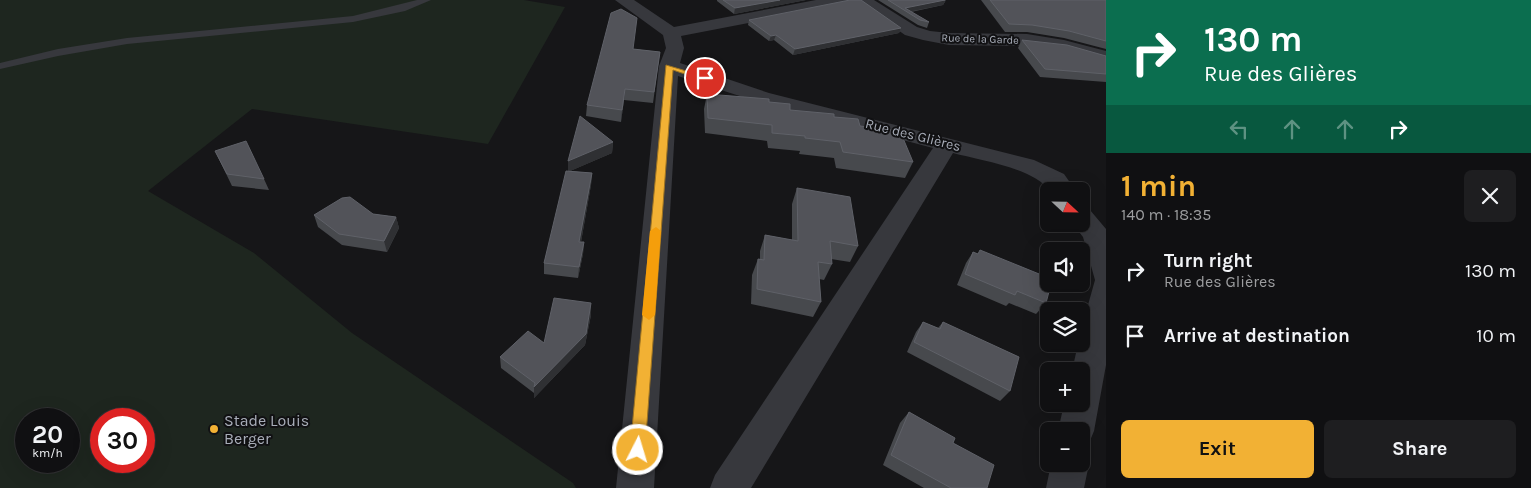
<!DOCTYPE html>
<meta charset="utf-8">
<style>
body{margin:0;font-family:Karla,sans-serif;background:#1e1e20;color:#f1f3f6;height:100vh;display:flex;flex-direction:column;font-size:19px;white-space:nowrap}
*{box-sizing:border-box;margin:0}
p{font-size:16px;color:#9c9d9f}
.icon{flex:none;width:28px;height:28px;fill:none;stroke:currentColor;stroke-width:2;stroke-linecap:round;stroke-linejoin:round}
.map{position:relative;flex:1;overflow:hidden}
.drawer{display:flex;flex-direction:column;background:#101012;width:425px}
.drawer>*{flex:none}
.banner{background:#0b6e4f;color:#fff;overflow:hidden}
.needle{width:32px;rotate:112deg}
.buttons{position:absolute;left:1040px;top:182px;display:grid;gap:10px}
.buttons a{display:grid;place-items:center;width:50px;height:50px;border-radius:8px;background:#101012;box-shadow:0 5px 20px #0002,0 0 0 1px #303032;font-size:25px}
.speed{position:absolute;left:15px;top:408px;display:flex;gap:10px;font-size:25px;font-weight:700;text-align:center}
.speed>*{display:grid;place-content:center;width:65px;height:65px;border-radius:50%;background:#101012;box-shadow:0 5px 20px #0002,0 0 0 1px #303032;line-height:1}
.speed small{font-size:12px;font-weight:400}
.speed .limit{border:8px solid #d22;background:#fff;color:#111}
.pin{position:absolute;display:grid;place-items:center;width:42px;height:42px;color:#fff;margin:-21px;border:2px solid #fff;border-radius:50%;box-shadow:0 1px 5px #0007}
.me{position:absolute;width:55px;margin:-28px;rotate:5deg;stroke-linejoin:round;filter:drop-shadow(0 0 4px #0008)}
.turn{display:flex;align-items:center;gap:18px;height:105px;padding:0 15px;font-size:22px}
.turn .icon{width:65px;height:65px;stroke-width:2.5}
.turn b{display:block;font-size:35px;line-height:42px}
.lanes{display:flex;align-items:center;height:48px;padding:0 15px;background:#0003;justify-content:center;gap:25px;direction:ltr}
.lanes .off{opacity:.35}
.round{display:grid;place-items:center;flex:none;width:52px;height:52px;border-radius:8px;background:#1e1e20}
.headline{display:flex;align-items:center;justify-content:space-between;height:85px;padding:0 15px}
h1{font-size:30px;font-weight:700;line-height:38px;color:#f2b134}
.button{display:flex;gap:10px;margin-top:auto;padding:10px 15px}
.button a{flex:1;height:58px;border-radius:8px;background:#f2b134;color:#111;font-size:20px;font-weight:700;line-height:58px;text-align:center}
.button a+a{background:#1e1e20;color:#f1f3f6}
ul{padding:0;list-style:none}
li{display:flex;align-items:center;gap:15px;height:65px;padding:0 15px}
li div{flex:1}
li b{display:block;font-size:19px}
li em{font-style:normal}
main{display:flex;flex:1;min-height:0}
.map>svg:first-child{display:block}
</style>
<main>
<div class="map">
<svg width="1106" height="488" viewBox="0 0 1106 488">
<rect width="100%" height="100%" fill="#161618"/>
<!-- green -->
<path fill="#1e261f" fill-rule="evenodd" d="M 0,0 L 524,0 L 565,7 L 488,144 L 252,109 L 148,191 L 254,253 L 352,333 L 573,483 L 576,488 L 0,488 ZM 26,419 L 69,419 L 69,461 L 26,461 ZM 101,419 L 144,419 L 144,461 L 101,461 Z"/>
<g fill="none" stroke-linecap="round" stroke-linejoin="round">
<!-- lane -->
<path fill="#37383d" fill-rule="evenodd" d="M 417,0 L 431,0 L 405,11 L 353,22 L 127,44 L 58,56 L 0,69 L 0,63 L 58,49 L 127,38 L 353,16 Z"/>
<!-- street -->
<path fill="#37383d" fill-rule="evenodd" d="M 615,0 L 634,0 L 674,27 L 816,0 L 850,0 L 848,4 L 842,5 L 681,36 L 684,48 L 680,63 L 769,93 L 1034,160 L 1064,174 L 1076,191 L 1050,191 C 1034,168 979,160 953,153 L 751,488 L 710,488 L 715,475 L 933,148 L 755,101 L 678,76 L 654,488 L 616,488 L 659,66 L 666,48 L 663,35 Z
M 855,0 L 874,0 L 917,27 L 930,31 L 949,33 L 1027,34 L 1064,40 L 1106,51 L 1106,63 L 1063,51 L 1027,46 L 949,45 L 923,40 L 905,35 Z
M 1081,207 L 1090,210 L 1106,229 L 1106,365 L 1094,431 L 1089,443 L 1081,445 L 1081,431 L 1058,431 L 1064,404 L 1081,404 L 1081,371 L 1072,371 L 1078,344 L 1081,344 L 1081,330 L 1095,280 L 1083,237 L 1073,224 L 1081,224 Z
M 1081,451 L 1089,464 L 1084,488 L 1046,488 L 1051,464 L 1081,464 Z"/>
</g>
<!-- wall -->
<path fill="#47494d" d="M 717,0 L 806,0 L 734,14 L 717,1 Z
M 878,0 L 946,0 L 943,5 L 911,12 L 929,22 L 927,28 L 918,25 Z
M 981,0 L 1106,0 L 1106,49 L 1064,38 L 1027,32 L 1005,32 Z
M 850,1 L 901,28 L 899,33 L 793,55 L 774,40 L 769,41 L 748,25 L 749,20 Z
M 1022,40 L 1106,56 L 1106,82 L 1040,77 L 1018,48 Z
M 633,49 L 660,52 L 653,103 L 624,100 L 621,122 L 586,116 L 587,105 Z
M 707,94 L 769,102 L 790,110 L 834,117 L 860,126 L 913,162 L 905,178 L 836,168 L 834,158 L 799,154 L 800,151 L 768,148 L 767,141 L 705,133 L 704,109 Z
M 613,142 L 612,153 L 570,171 L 592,173 L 591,185 L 581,242 L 584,242 L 583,254 L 578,278 L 544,274 L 544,263 L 568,171 Z
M 215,151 L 264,179 L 269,190 L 232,186 Z
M 797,188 L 858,246 L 850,262 L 831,259 L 832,264 L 824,280 L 819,279 L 821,302 L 813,317 L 751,304 L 752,275 L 758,259 L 760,259 L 760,251 L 765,235 L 792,240 L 792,204 Z
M 373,214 L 396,217 L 399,228 L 387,252 L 342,245 L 318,227 L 314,215 Z
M 973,252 L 1046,303 L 1036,314 L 1009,303 L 1006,306 L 957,285 L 966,263 Z
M 591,315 L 585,345 L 534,398 L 534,393 L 501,368 L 500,357 L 544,343 Z
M 923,322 L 938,328 L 943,322 L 1010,391 L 1000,401 L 907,352 L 916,332 Z
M 909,412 L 953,443 L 987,488 L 924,488 L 883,465 L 900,423 Z"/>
<!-- shaded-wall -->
<path fill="#2f3033" d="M 780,0 L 806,0 L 734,14 L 735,8 Z
M 946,0 L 943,5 L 908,12 L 905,8 Z
M 901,28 L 899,33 L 793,55 L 795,49 Z
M 776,35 L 774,40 L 769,41 L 771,36 Z
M 625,89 L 624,100 L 621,122 L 622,110 Z
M 613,142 L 612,153 L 568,172 L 568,161 Z
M 592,173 L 591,185 L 579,253 L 579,242 Z
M 396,217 L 399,228 L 387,252 L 384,241 Z
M 584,242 L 583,254 L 578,278 L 579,267 Z
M 591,303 L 591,315 L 585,345 L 534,398 L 534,387 Z"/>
<!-- building -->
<path fill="#525359" stroke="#5f6168" d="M 723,0 L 780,0 L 735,8 Z
M 850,0 L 861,0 L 901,28 L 795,49 L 776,35 L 771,36 L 749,20 Z
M 888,0 L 945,0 L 905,8 L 929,22 L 920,20 Z
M 990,0 L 1106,0 L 1106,41 L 1069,31 L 1032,25 L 1009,24 Z
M 621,9 L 637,18 L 633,49 L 660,52 L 654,92 L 625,89 L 622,110 L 587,105 L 611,13 Z
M 1022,40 L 1067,45 L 1106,56 L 1106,74 L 1045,69 Z
M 707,94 L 769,99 L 769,102 L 790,104 L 790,110 L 834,114 L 834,117 L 858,119 L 860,126 L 900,131 L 913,162 L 843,152 L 840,142 L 805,138 L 805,136 L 772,133 L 772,125 L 708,118 Z
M 580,116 L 613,142 L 568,161 Z
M 246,141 L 264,179 L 227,174 L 215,151 Z
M 566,171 L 592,173 L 579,242 L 584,242 L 579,267 L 544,263 Z
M 797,188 L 850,197 L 858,246 L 830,241 L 832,264 L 818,262 L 821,302 L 757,289 L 758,259 L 764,260 L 765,235 L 798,241 Z
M 350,197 L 373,214 L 396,217 L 384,241 L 339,234 L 314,215 L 342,198 Z
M 980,250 L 1049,278 L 1049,284 L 1051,284 L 1046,303 L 1017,291 L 1015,295 L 965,274 L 973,252 L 978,254 Z
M 554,298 L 591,303 L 586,334 L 534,387 L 535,383 L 500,357 L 528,331 L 544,343 Z
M 923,322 L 940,329 L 943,322 L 1019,357 L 1010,391 L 914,342 Z
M 909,412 L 955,438 L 953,443 L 994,465 L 987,488 L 951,488 L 891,455 Z"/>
<!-- route -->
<path fill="#f2b134" stroke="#9d7322" d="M 666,65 L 710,78 L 705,81 L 673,70 L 645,450 L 643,455 L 638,457 L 632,455 L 630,450 Z"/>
<!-- slow -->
<path fill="#f59e0b" d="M 656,227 L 661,231 L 655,315 L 649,320 L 642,315 L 650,231 Z"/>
<!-- markers -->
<circle fill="#f2b134" stroke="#111113" stroke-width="2" cx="214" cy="429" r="5"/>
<g text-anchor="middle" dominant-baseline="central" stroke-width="4" stroke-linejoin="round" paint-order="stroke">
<!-- far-street labels -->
<g font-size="11" fill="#a8adb8" stroke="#111113">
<text transform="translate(980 39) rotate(2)">Rue de la Garde</text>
</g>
<!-- street labels -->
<g font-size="14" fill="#a8adb8" stroke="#111113">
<text transform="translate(913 135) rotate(14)">Rue des Glières</text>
</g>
<!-- near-poi labels -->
<g font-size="16" fill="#a8adb8" stroke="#111113" text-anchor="start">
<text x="224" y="420">Stade Louis<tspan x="224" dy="18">Berger</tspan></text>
</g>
</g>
</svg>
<div class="buttons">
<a><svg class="needle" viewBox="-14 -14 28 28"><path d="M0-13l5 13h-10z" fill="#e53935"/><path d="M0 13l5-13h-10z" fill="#9c9d9f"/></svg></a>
<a><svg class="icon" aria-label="sound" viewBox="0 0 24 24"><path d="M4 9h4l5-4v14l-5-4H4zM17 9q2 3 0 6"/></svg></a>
<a><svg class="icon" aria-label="layers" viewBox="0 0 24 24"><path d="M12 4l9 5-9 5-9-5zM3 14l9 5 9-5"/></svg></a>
<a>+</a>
<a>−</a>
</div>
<div class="speed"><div>20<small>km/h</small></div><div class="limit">30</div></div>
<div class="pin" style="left:705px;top:78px;background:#d93025"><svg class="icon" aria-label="arrive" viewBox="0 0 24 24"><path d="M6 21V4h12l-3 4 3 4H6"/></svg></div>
<svg class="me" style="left:638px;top:450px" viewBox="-20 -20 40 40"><circle r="17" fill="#f2b134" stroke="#fff" stroke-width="3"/><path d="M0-11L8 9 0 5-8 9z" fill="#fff"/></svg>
</div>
<section class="drawer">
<div class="banner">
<div class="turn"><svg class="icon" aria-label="right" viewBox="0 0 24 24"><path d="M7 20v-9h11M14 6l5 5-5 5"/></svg><div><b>130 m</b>Rue des Glières</div></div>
<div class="lanes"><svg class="icon off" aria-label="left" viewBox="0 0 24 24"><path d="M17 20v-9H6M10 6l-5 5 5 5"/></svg><svg class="icon off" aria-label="ahead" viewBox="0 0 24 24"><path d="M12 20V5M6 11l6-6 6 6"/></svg><svg class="icon off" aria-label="ahead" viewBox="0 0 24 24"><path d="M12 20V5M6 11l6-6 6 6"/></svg><svg class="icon" aria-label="right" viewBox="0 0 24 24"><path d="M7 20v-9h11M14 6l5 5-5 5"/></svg></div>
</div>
<div class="headline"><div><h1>1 min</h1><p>140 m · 18:35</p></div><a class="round"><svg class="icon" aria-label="close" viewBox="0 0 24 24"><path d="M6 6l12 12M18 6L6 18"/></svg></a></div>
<ul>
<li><svg class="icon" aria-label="right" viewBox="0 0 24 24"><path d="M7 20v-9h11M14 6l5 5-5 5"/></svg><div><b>Turn right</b><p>Rue des Glières</p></div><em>130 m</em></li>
<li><svg class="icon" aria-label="arrive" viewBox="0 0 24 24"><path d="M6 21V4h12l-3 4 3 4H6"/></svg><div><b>Arrive at destination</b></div><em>10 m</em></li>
</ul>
<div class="button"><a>Exit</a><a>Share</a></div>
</section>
</main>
